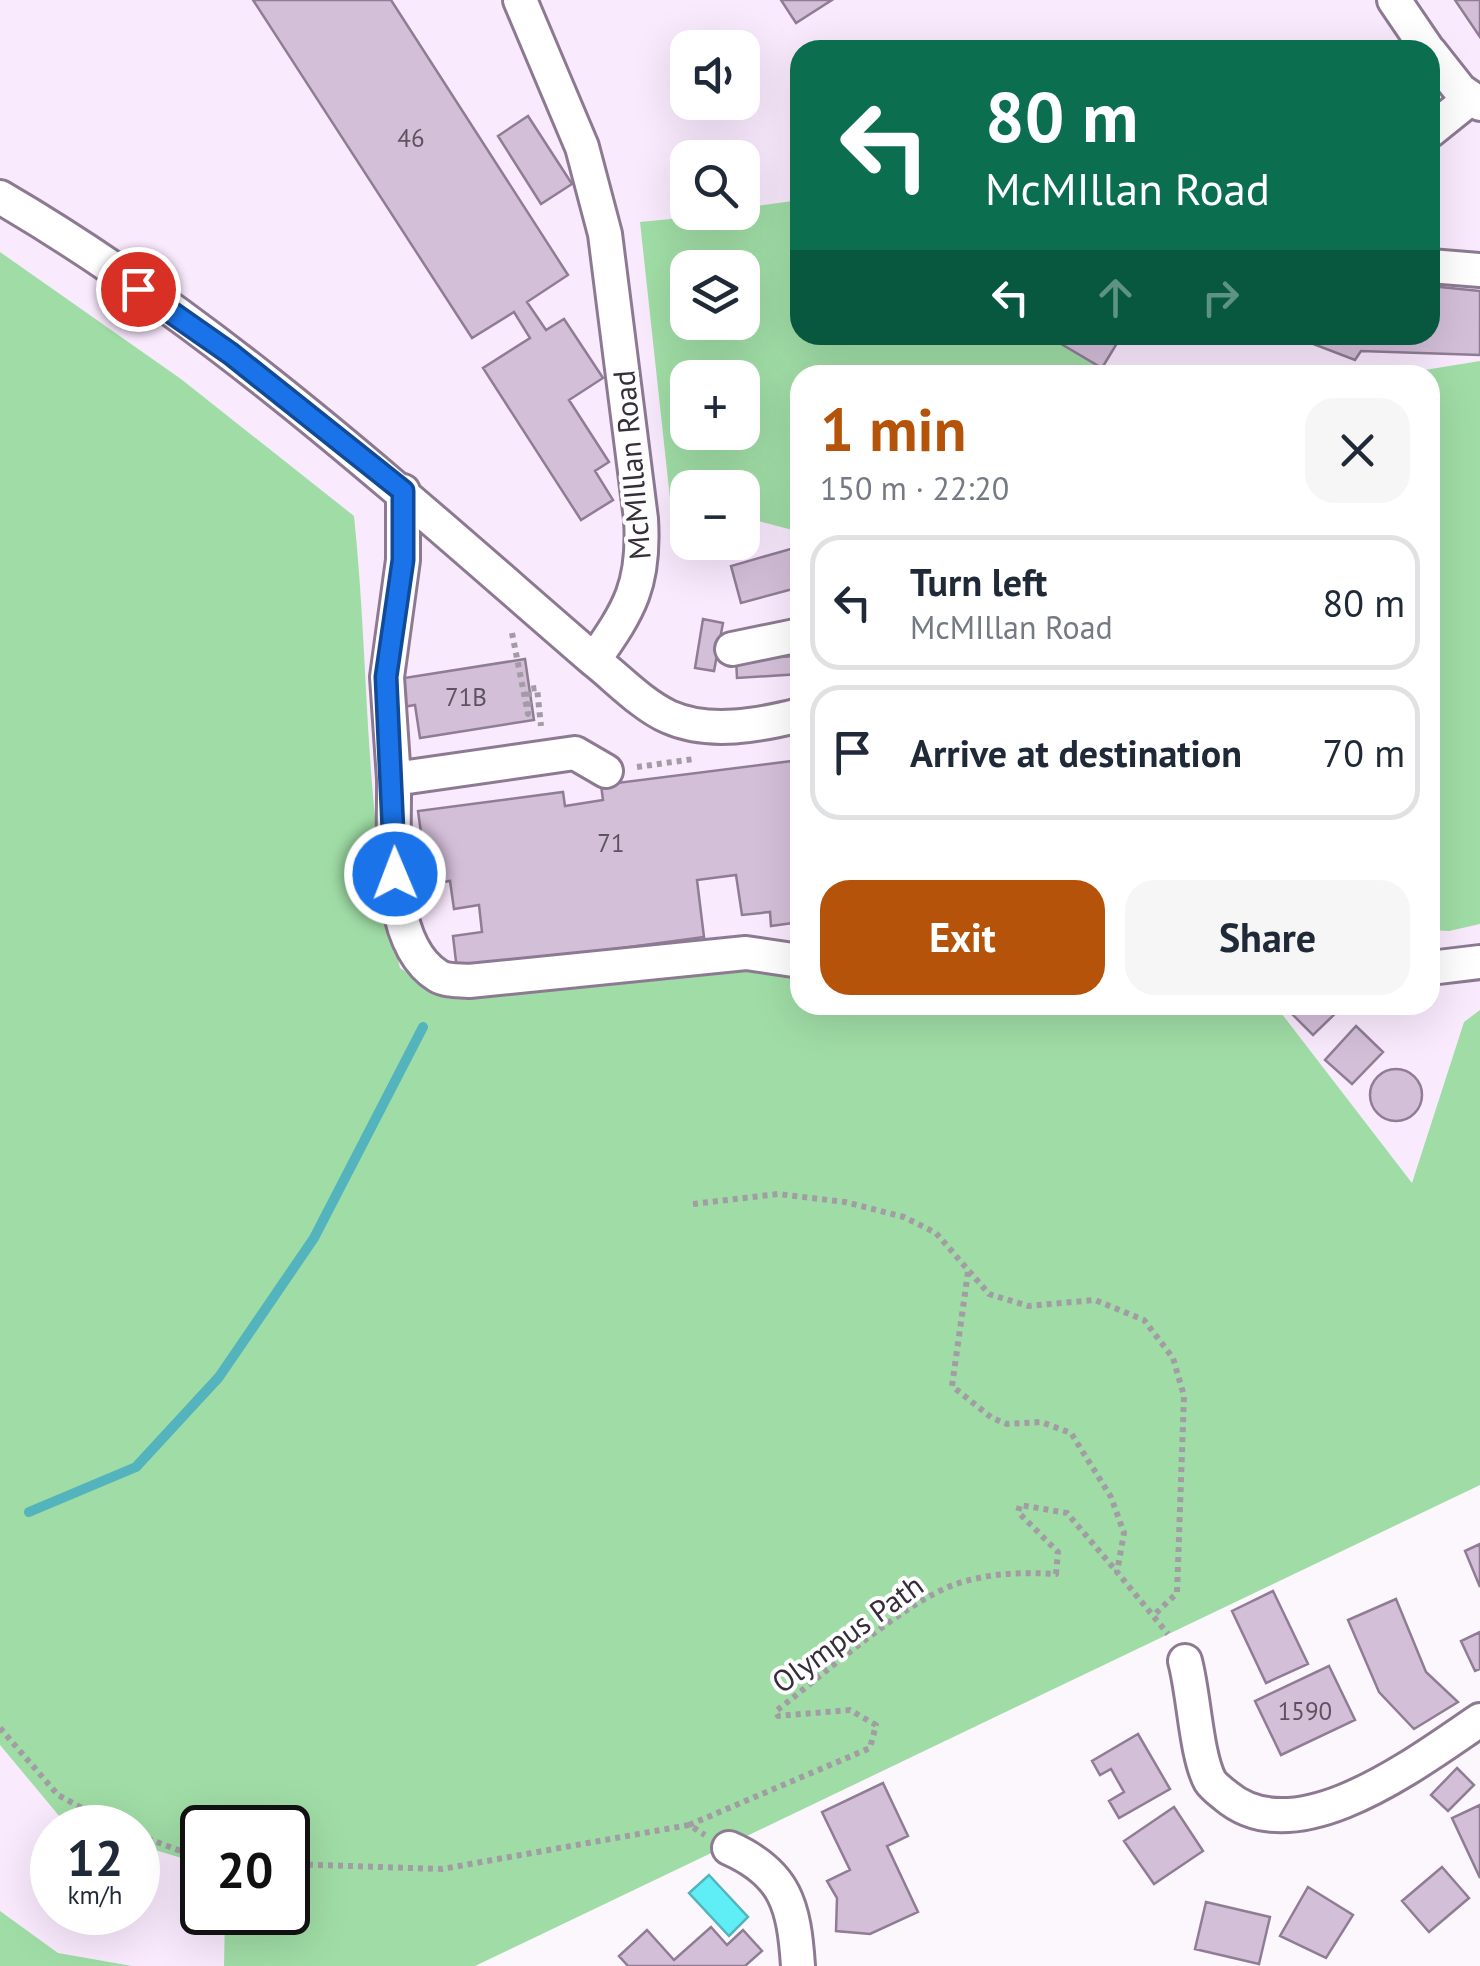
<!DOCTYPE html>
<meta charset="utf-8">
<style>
body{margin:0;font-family:"PT Sans",sans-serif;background:#f6f6f7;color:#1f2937;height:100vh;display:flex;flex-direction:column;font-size:38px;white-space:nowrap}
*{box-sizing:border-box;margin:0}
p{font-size:32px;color:#747a83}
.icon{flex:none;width:55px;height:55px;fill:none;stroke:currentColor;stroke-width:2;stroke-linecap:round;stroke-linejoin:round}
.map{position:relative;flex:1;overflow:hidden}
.sheet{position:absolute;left:790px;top:365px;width:650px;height:650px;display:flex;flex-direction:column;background:#fff;border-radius:30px;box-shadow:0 10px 40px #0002}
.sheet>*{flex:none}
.banner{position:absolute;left:790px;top:40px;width:650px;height:305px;border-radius:30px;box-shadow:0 10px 40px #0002;background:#0b6e4f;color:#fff;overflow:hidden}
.buttons{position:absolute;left:670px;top:30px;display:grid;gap:20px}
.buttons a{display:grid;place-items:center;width:90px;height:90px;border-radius:20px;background:#fff;box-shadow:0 10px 40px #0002;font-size:50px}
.speed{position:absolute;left:30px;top:1805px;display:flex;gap:20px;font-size:50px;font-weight:700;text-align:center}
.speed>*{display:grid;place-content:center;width:130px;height:130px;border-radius:50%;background:#fff;box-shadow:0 10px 40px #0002;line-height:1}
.speed small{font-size:25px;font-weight:400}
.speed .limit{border:5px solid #111;border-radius:15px;background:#fff;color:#111}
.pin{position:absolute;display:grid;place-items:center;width:85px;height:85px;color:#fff;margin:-42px;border:5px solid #fff;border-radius:50%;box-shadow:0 2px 10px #0007}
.me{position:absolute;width:110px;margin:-55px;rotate:359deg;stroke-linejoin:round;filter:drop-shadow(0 0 8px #0008)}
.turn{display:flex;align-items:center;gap:35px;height:210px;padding:0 30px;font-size:45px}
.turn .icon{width:130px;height:130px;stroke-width:2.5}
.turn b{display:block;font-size:70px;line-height:85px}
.lanes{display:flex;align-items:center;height:95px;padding:0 30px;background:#0003;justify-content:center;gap:50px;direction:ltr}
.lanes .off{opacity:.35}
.round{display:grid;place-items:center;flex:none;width:105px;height:105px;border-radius:30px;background:#f6f6f7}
.head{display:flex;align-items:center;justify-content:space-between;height:170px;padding:0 30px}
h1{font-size:60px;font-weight:700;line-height:75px;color:#b45309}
.cta{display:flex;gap:20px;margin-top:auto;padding:20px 30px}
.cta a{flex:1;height:115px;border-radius:30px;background:#b45309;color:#fff;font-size:40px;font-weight:700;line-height:115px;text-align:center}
.cta a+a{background:#f6f6f7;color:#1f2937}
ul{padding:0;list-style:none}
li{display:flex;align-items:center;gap:30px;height:135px;margin:0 20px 15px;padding:0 10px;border:5px solid #e0e1e3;border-radius:30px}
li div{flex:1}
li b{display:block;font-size:38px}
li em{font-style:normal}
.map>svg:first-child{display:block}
</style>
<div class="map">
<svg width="1480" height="1966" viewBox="0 0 1480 1966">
<rect width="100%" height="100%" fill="#fbf7fc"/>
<!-- built -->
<path fill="#faeafe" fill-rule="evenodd" d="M 0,0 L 1480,0 L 1480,1485 L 475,1966 L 0,1966 ZM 688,48 L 742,48 L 742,102 L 688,102 ZM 800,50 L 1430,50 L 1430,335 L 800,335 ZM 688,158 L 742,158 L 742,212 L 688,212 ZM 688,268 L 742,268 L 742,322 L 688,322 ZM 800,375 L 1430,375 L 1430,1005 L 800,1005 ZM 688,378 L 742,378 L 742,432 L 688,432 ZM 688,488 L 742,488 L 742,542 L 688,542 ZM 52,1828 L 138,1828 L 138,1912 L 52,1912 ZM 202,1828 L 288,1828 L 288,1912 L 202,1912 Z"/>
<!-- green -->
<path fill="#a0dda6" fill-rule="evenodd" d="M 800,200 L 800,335 L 1046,335 L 1102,368 L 1218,375 L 800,375 L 800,532 L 743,517 L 742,488 L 688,488 L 687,517 L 672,517 L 640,222 L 742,212 L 743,208 ZM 688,268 L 742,268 L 742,322 L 688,322 ZM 688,378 L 742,378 L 742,432 L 688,432 Z
M 0,252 L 181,379 L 354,516 C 370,667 363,821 400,968 L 441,994 L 800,961 L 800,1005 L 1275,1005 L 1412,1183 L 1464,1022 L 1480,1010 L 1480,1485 L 475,1966 L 224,1966 L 225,1913 L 288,1912 L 288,1828 L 202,1828 L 202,1864 L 138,1845 L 138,1828 L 65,1823 L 0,1745 Z
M 1480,361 L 1480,924 L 1449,931 L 1430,930 L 1430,375 L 1394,375 Z
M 0,1911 L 58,1953 L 132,1966 L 0,1966 Z"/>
<!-- water -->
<path fill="#5fedf6" stroke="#53b4bd" stroke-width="2.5" d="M 709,1875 L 748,1917 L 729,1936 L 689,1893 Z"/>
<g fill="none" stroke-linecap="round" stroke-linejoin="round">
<!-- stream -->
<path stroke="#53b4bd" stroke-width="10" d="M 29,1512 L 136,1467 L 219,1377 L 314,1238 L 423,1027"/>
</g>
<!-- building -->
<path fill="#d4bfd9" stroke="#907d95" stroke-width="2.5" d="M 253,0 L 391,0 L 568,275 L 527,302 L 546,330 L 564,319 L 603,378 L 569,400 L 609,462 L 595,471 L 613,500 L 581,520 L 483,368 L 530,338 L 514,312 L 472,338 Z
M 781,0 L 832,0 L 796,23 Z
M 1455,0 L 1480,0 L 1480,37 Z
M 528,116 L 572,184 L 541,204 L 498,136 Z
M 1430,286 L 1480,291 L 1480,355 L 1361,351 L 1355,360 L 1290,335 L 1430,335 Z
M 1046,335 L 1122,335 L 1102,368 Z
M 794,548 L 800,587 L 741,603 L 731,566 Z
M 703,619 L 723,623 L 714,671 L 695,668 Z
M 800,656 L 800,674 L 737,678 L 736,659 Z
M 525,659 L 534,720 L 420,738 L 415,705 L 403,707 L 398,679 Z
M 800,760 L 800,922 L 771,926 L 770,912 L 742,915 L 736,875 L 697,880 L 704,937 L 457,970 L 453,936 L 482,932 L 479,905 L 454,909 L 450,881 L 428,884 L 418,811 L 563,792 L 565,806 L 603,800 L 601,785 Z
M 1283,1005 L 1341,1005 L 1343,1006 L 1313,1035 Z
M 1356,1026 L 1383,1052 L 1352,1084 L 1325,1060 Z
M1370 1095a26 26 0 1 1 52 0a26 26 0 1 1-52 0Z
M 1480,1544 L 1480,1587 L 1465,1551 Z
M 1273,1591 L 1308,1664 L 1266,1683 L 1232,1611 Z
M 1396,1599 L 1426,1672 L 1458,1702 L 1414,1729 L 1379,1692 L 1348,1620 Z
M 1480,1632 L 1480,1669 L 1475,1671 L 1461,1641 Z
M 1329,1666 L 1355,1720 L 1281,1755 L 1255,1701 Z
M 1138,1734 L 1170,1789 L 1119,1818 L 1109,1801 L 1124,1792 L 1111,1769 L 1100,1775 L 1092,1761 Z
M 1457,1768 L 1474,1785 L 1448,1811 L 1431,1795 Z
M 883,1783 L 908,1836 L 887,1846 L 918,1912 L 870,1934 L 836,1931 L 837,1898 L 827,1881 L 850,1870 L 822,1812 Z
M 1480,1805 L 1480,1878 L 1452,1818 Z
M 1174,1807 L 1203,1851 L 1154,1884 L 1124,1841 Z
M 1442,1867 L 1469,1898 L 1429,1932 L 1402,1901 Z
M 1308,1887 L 1353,1915 L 1326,1958 L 1280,1936 Z
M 1206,1902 L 1270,1917 L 1259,1964 L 1195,1949 Z
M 711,1927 L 727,1945 L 743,1930 L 762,1951 L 745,1966 L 628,1966 L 619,1956 L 647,1930 L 674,1960 Z"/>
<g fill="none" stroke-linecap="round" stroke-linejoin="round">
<!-- minor casing -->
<g stroke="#8d7a92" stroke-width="38">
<path id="minor" d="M 1394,0 L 1428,50
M 1430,52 L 1460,90 L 1480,104
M 1430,131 L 1471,98
M 0,197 C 218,324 404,496 594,660 C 630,609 645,584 641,519 L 605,234 L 582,147 L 520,0
M 1430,266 L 1480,270
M 403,491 L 403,560 L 387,677 L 394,779 L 575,753 L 606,771
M 732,649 L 800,635
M 594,660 C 617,678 642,705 669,717 C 709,735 760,725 800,715
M 394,779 C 395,835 384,942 438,976 C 446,981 459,980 469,981 L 746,953 L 800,961
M 1430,968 L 1480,962
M 1185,1661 C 1194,1694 1196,1755 1210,1781 C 1213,1786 1221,1792 1226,1796 C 1297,1856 1420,1760 1480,1720
M 729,1848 C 786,1873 794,1906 798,1966"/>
</g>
<!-- path -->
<path stroke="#a29ca4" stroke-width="6" stroke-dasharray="5 5" stroke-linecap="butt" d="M 512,633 L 528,714 L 529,689 L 537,688 L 541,726
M 637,767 L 694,759
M 693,1204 L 778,1194 L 845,1202 L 904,1217 L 936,1233 L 989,1294 L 1028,1306 L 1095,1300 L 1144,1320 L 1173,1358 L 1184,1396 L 1177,1593 L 1155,1614
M 968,1272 L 952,1386 L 992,1418 L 1007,1424 L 1041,1422 L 1071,1433 L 1111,1497 L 1124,1533 L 1117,1572 L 1168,1634
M 0,1728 L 58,1795 L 118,1828
M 689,1825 L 870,1748 L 876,1725 L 850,1710 L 778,1716 L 776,1711 C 822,1676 904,1602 956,1584 C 989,1573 1021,1572 1056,1574 L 1058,1552 L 1018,1512 L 1020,1505 L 1067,1513 L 1117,1572
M 138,1835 L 178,1850 L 202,1853
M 288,1864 L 442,1869 L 689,1825 L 705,1835
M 203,1928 L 224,1912"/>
<!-- minor -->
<use href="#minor" stroke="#fff" stroke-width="32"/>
</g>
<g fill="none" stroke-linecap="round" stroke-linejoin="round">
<!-- route casing -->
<g stroke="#114b97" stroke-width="25">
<path id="route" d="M 138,289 L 231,354 L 403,491 L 403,560 L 386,677 L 395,874"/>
</g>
<!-- route -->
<use href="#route" stroke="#1a73e8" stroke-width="18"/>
</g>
<g text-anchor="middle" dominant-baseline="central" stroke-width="8" stroke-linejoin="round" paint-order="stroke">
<!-- number labels -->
<g font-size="25" fill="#5e5260">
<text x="411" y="138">46</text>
<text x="466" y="697">71B</text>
<text x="611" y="843">71</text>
<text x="1305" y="1711">1590</text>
</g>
<!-- street labels -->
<g font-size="30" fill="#362e38" stroke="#fff">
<text transform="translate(631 465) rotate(-95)">McMIllan Road</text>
<text transform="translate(847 1633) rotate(-36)">Olympus Path</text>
</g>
</g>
</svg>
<div class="buttons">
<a><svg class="icon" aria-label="sound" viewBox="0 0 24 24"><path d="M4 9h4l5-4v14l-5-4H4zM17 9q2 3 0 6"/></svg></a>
<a><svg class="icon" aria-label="search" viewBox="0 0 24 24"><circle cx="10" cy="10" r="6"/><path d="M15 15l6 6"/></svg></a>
<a><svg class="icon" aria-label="layers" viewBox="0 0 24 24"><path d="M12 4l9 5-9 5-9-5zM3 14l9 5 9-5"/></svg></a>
<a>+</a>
<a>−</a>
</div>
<div class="speed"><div>12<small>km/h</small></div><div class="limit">20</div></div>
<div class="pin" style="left:138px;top:289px;background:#d93025"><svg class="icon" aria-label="arrive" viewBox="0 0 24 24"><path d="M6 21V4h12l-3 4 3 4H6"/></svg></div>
<svg class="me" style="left:395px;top:874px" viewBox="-20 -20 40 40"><circle r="17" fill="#1a73e8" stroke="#fff" stroke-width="3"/><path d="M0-11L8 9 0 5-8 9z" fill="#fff"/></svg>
<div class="banner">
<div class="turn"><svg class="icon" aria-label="left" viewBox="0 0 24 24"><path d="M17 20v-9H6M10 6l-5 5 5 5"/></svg><div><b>80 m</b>McMIllan Road</div></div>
<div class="lanes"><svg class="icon" aria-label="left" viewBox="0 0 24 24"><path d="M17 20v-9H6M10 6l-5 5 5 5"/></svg><svg class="icon off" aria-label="ahead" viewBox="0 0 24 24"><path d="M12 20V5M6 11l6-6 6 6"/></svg><svg class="icon off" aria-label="right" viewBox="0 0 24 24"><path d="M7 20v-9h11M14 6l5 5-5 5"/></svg></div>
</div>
<section class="sheet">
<div class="head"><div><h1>1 min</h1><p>150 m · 22:20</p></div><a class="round"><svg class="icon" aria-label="close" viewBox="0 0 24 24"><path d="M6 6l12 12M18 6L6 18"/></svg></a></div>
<ul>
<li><svg class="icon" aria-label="left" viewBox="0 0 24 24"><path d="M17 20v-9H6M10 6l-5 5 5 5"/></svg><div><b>Turn left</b><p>McMIllan Road</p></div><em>80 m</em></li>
<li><svg class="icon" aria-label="arrive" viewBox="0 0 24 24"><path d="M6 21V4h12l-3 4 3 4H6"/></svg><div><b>Arrive at destination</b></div><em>70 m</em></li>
</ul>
<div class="cta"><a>Exit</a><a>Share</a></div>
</section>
</div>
